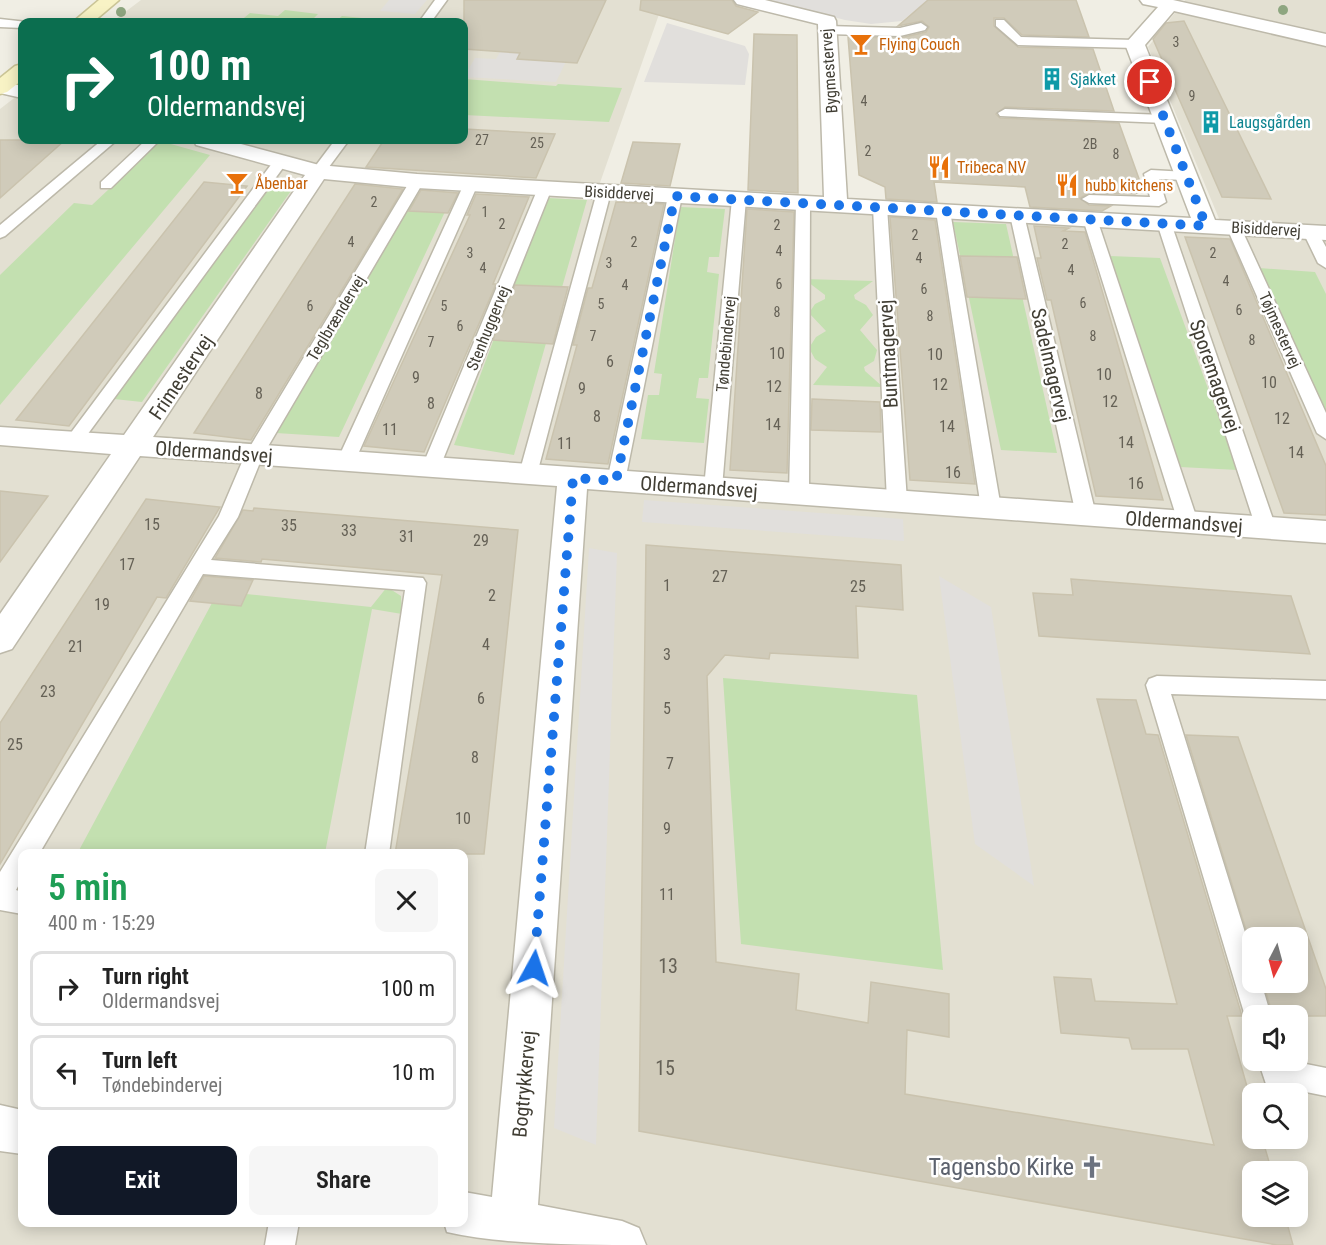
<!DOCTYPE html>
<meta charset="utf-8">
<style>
body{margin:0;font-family:"Roboto Condensed",sans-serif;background:#f6f6f6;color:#222;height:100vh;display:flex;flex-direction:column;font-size:22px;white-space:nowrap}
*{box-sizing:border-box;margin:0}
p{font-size:20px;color:#767676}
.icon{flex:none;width:33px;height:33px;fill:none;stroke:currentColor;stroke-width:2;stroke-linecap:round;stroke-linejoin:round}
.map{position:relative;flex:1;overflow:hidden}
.side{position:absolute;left:18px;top:849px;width:450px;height:378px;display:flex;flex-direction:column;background:#fff;border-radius:12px;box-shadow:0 3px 15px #0003}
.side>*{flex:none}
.hud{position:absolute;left:18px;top:18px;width:450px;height:126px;border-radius:12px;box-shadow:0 3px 15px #0003;background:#0b6e4f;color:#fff;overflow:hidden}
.needle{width:39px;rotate:186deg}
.tools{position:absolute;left:1242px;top:927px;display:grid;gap:12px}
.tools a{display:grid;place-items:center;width:66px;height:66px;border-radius:12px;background:#fff;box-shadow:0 3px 15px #0003;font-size:30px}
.pin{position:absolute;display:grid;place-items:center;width:51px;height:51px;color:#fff;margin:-26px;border:3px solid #fff;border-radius:50%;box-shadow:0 2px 6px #0007}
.me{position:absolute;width:66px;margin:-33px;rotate:5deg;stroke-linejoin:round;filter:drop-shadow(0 0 4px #0008)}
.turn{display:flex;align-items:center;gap:21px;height:126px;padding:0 30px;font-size:27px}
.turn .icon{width:78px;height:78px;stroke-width:2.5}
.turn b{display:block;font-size:42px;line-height:51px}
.round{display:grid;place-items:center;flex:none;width:63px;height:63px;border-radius:12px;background:#f6f6f6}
.overview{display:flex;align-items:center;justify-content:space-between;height:102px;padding:0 30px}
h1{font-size:36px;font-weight:600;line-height:45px;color:#1e9e55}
.primary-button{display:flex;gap:12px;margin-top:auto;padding:12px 30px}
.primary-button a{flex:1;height:69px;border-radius:12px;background:#111827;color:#fff;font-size:24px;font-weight:600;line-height:69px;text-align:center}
.primary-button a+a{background:#f6f6f6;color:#222}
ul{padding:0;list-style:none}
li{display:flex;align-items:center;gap:18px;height:75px;margin:0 12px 9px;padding:0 18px;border:3px solid #e0e0e0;border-radius:12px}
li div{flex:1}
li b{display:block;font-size:22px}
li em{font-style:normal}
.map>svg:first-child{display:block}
</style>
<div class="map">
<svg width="1326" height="1245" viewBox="0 0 1326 1245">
<rect width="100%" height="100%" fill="#f0eee4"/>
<!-- residential -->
<path fill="#e3e0d2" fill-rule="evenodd" d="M 141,0 L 664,0 L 595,197 L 1225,233 L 1148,47 L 1185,0 L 1326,0 L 1326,1245 L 0,1245 L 0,109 L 22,92 L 22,140 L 464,140 L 464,22 L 112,22 ZM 22,854 L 464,854 L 464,1222 L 22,1222 ZM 1252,938 L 1298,938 L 1298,982 L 1252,982 ZM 1252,1016 L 1298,1016 L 1298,1060 L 1252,1060 ZM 1252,1094 L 1298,1094 L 1298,1138 L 1252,1138 ZM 1252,1172 L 1298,1172 L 1298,1216 L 1252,1216 Z"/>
<!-- green -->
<path fill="#c3e0b0" d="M 285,10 L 318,14 L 312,20 L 335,22 L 342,16 L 404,22 L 239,22 L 250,13 L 278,16 Z
M 464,79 L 556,86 L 558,84 L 622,88 L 609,122 L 464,115 Z
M 160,141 L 210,155 L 0,405 L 0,275 L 74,203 L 92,205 Z
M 275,180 L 293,188 L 142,402 L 114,399 Z
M 547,198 L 587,200 L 514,455 L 454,445 Z
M 413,199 L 451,199 L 339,437 L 276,433 Z
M 680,207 L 725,209 L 719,257 L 709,257 L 707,272 L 719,274 L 708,378 L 699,378 L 696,398 L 709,399 L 704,443 L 641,439 L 648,395 L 659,395 L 662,374 L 654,373 Z
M 953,222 L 1006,224 L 1057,453 L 1001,450 Z
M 1110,256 L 1160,258 L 1238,470 L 1180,467 Z
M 1259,268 L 1315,272 L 1326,294 L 1326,418 Z
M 804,279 L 873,281 L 854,295 L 855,299 L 866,305 L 873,315 L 860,330 L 877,350 L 874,361 L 864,367 L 865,371 L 883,387 L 813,385 L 827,367 L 815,359 L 809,348 L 816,337 L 826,331 L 809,313 L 815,304 L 825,299 L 825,295 Z
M 387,587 L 401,596 L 402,614 L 372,609 L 325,853 L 77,854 L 212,603 L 241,606 L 246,594 L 371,607 Z
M 723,678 L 917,695 L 943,970 L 741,944 Z"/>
<!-- parking -->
<path fill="#e1dfdc" d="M 389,0 L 427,0 L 415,14 L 380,11 Z
M 531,0 L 596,0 L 556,82 L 464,77 L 475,58 L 496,59 Z
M 774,0 L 928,0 L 902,21 L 871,24 L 845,20 L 772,1 Z
M 667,23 L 745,46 L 749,54 L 745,85 L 644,82 Z
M 644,500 L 903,519 L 904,541 L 642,522 Z
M 589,548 L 617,553 L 596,1145 L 554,1128 Z
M 939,576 L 991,607 L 1034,886 L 975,844 Z"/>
<!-- building -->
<path fill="#d0cbba" stroke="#cac3ae" stroke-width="1.5" d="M 464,0 L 606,0 L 577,63 L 517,59 L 520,53 L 464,49 Z
M 641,0 L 732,0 L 736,6 L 758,12 L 728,34 L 640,10 Z
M 928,0 L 1076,0 L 1089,37 L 1022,35 L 1004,18 L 994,18 L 994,26 L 1018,47 L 1093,49 L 1114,111 L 1005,107 L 996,114 L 1000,118 L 1119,123 L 1143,190 L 1135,194 L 1089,193 L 1080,198 L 1089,205 L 1111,206 L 1102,211 L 1030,207 L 1025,187 L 934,182 L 937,202 L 886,199 L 885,187 L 859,175 L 848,37 L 900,38 L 926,32 L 929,27 L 922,21 L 898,26 Z
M 1184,21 L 1271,199 L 1222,197 L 1153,39 L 1166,23 Z
M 754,34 L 797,35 L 798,193 L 748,190 Z
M 464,129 L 555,134 L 536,178 L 366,167 L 384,140 L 464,140 Z
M 0,140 L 65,140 L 0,198 Z
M 633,142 L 680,144 L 670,186 L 621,183 Z
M 204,182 L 247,186 L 69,426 L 16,420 Z
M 355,184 L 403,189 L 251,440 L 194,433 Z
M 421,190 L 458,193 L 448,213 L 409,211 Z
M 476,194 L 529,197 L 493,284 L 496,284 L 424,452 L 364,446 L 470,215 L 467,215 Z
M 616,202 L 664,204 L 608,464 L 546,459 L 577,345 L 573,345 L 588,288 L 592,288 Z
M 747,209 L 794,212 L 787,473 L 730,470 Z
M 890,217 L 935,220 L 975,484 L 910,480 Z
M 1034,226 L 1069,228 L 1063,231 L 1085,232 L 1163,500 L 1096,496 L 1051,300 L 1047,300 L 1037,258 L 1041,258 Z
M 1185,237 L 1230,239 L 1326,466 L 1326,515 L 1284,513 Z
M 960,256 L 1017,257 L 1026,299 L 967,297 Z
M 515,285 L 568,287 L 553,344 L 493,340 Z
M 812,399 L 880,402 L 881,432 L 811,430 Z
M 0,491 L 48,496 L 0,562 Z
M 146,499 L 220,507 L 166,598 L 157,597 L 0,864 L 0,723 Z
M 254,508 L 518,530 L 484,854 L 395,854 L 442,575 L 262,559 L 261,562 L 215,558 L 243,510 L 253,511 Z
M 646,545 L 901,565 L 903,610 L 856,606 L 858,658 L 770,653 L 769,659 L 725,655 L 707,676 L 716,962 L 799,974 L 796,1010 L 868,1023 L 871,982 L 949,994 L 949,1037 L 907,1030 L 905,1094 L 1214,1145 L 1188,1049 L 1132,1049 L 1129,1038 L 1061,1033 L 1054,977 L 1091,979 L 1095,1001 L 1177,1004 L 1097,699 L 1136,700 L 1146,734 L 1158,735 L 1242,1016 L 1227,1016 L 1252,1104 L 1252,1138 L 1262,1138 L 1272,1172 L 1252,1172 L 1252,1216 L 1285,1216 L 1293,1245 L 1277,1245 L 639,1131 Z
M 204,576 L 253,580 L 241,606 L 190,601 Z
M 1071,579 L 1291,596 L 1310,654 L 1039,636 L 1033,593 L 1073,595 Z
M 1186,735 L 1238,737 L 1326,989 L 1326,1016 L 1273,1016 L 1263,982 L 1298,982 L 1298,938 L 1252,938 L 1252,949 Z"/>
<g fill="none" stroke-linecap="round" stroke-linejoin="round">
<!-- lane casing -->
<g stroke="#bdb9aa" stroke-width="3">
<path id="lane" d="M 435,0 L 447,0 L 431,22 L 419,22 Z
M 0,19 L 27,22 L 22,22 L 22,28 L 0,27 Z
M 996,20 L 1004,20 L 1021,37 L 1135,40 L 1141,44 L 1135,48 L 1018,45 L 996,26 Z
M 921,23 L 927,27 L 925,30 L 900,36 L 827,34 L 821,30 L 827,26 L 900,28 Z
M 1005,109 L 1165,115 L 1172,119 L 1165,123 L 1000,116 L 998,113 Z
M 102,140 L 117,140 L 5,236 L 0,238 L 0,225 Z
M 146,140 L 160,140 L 111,188 L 101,188 L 101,182 Z
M 335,140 L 349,140 L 323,175 L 313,175 L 311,172 Z
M 281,157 L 288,161 L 79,446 L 67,446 L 64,442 L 67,438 L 276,158 Z
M 1151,170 L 1187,172 L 1194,176 L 1187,180 L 1159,179 L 1166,202 L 1159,206 L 1089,203 L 1082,199 L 1089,195 L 1150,197 L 1144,174 Z
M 417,177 L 424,181 L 263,455 L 238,517 L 211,560 L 423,578 L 426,583 L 389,854 L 365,854 L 405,590 L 203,574 L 39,854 L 22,854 L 22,879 L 16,890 L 22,892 L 22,914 L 0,910 L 0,872 L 219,516 L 245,455 L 410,181 Z
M 471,180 L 478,184 L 355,461 L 353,465 L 339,465 L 337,461 L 464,184 Z
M 545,184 L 552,188 L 440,467 L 438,471 L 424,471 L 422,467 L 538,188 Z
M 604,188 L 611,192 L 537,474 L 535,479 L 521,479 L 519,474 L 597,192 Z
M 675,192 L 682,196 L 625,481 L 623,486 L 609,486 L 607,481 L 668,196 Z
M 739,195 L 746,199 L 722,488 L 720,493 L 706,493 L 704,488 L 732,199 Z
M 803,199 L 810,203 L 809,494 L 806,499 L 792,499 L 789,494 L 796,203 Z
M 880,203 L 887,207 L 907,501 L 904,506 L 890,506 L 887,501 L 873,207 Z
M 943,207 L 950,211 L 1001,508 L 998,513 L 984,513 L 981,508 L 936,211 Z
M 1017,211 L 1024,215 L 1096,515 L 1093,520 L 1079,520 L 1076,515 L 1010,215 Z
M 1090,215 L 1097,219 L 1198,522 L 1195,527 L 1181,527 L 1178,522 L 1083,219 Z
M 1164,219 L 1171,223 L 1276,528 L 1273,533 L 1259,533 L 1256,528 L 1157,223 Z
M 1234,224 L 1241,228 L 1326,413 L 1326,439 L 1317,433 L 1227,228 Z
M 1311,227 L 1316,229 L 1326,247 L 1326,268 L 1318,263 L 1303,232 Z
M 1157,676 L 1326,681 L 1326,699 L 1171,694 L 1252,955 L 1252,982 L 1261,982 L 1271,1016 L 1252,1016 L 1252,1027 L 1248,1025 L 1245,1016 L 1146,685 L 1149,679 Z
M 1258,1060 L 1286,1060 L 1326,1068 L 1326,1096 L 1266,1084 Z
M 269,1222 L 299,1222 L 295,1245 L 265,1245 Z"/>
</g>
<!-- street casing -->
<g stroke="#bdb9aa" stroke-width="3">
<path id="street" d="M 734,0 L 765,0 L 834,17 L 836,21 L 847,199 L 1191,218 L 1125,44 L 1158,7 L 1143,4 L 1140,0 L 1173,0 L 1326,34 L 1326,46 L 1174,11 L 1145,45 L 1215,220 L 1326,226 L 1326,240 L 417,188 L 324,179 L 153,437 L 1326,521 L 1326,543 L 587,489 L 538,1205 L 622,1221 L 639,1228 L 646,1245 C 586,1245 503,1245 447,1232 L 444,1222 L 464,1222 L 464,1192 L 492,1197 L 557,486 L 140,456 L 12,649 L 0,653 L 0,614 L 111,454 L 0,445 L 0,427 L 124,435 L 305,175 L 196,145 L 194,140 L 226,140 L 319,165 L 417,174 L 824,197 L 818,24 L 737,4 Z
M 0,81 L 22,86 L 22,98 L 0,93 Z
M 0,1105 L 22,1110 L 22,1154 L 0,1151 Z"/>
</g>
<!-- secondary casing -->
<g stroke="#cbc597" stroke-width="3">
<path id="secondary" d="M 99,0 L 119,0 L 93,22 L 73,22 Z
M 22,64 L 22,80 L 7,92 L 0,94 L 0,78 L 15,66 Z"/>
</g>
<!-- lane -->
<use href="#lane" fill="#fff" fill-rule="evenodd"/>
<!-- street -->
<use href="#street" fill="#fff" fill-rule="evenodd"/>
<!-- secondary -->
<use href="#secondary" fill="#f8f3c5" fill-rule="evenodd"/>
</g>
<!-- trees -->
<g fill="#8ea680">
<circle cx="1283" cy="10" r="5"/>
<circle cx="121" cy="12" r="5"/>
</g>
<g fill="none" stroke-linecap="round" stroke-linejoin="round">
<!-- route -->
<path stroke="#1a73e8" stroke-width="10" stroke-dasharray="0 18" d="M 534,968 L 573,478 L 616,481 L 675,196 L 1206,226 L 1150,82"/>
</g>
<!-- icons -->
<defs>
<g id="bar-bare" transform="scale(1.8)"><path d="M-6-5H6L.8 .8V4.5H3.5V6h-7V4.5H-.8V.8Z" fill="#e8710a" stroke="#fff" stroke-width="2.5" paint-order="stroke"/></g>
<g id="building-bare" transform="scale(1.8)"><path d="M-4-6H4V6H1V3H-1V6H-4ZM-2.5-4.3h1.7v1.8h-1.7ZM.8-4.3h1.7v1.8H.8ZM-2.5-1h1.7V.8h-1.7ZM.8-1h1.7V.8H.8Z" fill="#0f9aa8" stroke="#fff" stroke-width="2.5" paint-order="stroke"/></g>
<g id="restaurant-bare" transform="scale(1.8)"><path d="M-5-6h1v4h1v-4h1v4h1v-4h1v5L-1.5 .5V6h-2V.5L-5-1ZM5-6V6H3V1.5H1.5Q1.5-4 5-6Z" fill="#e8710a" stroke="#fff" stroke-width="2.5" paint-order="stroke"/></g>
<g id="church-bare" transform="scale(1.8)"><path d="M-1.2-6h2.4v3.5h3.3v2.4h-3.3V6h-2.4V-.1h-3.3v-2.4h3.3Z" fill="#6b7280" stroke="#fff" stroke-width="2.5" paint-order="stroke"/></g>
</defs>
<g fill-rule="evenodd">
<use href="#bar-bare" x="861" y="44"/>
<use href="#building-bare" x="1052" y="79"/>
<use href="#building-bare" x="1211" y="122"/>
<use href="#restaurant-bare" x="939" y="167"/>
<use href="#bar-bare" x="237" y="183"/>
<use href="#restaurant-bare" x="1067" y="185"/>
<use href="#church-bare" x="1092" y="1167"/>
</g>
<g text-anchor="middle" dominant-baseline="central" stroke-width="5" stroke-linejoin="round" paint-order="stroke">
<!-- far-number labels -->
<g font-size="14" fill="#656156">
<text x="1176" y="42">3</text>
<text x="1192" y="96">9</text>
<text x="864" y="101">4</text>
<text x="482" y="140">27</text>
<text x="537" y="143">25</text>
<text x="1090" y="144">2B</text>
<text x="868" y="151">2</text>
<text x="1116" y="154">8</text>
<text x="374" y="202">2</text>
<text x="485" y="212">1</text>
<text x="502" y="224">2</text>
<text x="777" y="225">2</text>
<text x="915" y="235">2</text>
<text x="351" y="242">4</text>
<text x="634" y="242">2</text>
<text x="1065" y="244">2</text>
<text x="779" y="251">4</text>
<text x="470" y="253">3</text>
<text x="1213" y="253">2</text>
<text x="919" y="258">4</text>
<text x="609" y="263">3</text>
<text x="483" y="268">4</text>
<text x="1071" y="270">4</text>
<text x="1226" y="281">4</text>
<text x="779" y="284">6</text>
<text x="625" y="285">4</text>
<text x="924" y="289">6</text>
<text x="1083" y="303">6</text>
<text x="601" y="304">5</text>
<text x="310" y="306">6</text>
<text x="444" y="306">5</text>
<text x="1239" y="310">6</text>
<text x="777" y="312">8</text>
<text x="930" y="316">8</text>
<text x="460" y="326">6</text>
<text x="593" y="336">7</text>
<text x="1093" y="336">8</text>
<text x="1252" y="340">8</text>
<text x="431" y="342">7</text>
</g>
<!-- far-food labels -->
<g font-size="16" fill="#c56008" stroke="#fff" text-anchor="start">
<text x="879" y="44">Flying Couch</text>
<text x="957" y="167">Tribeca NV</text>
<text x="255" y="183">Åbenbar</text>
<text x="1085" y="185">hubb kitchens</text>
</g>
<!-- far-street labels -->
<g font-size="16" fill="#413e34" stroke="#fff">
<text transform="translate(829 71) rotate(-94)">Bygmestervej</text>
<text transform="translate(619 193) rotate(3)">Bisiddervej</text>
<text transform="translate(1266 229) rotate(3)">Bisiddervej</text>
<text transform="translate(336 318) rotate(-59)">Teglbrændervej</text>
<text transform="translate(488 328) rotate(-68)">Stenhuggervej</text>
<text transform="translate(1280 330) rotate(66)">Tøjmestervej</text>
<text transform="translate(726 344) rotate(-85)">Tøndebindervej</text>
</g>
<!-- far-culture labels -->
<g font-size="16" fill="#0d838f" stroke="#fff" text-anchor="start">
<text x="1070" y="79">Sjakket</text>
<text x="1229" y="122">Laugsgården</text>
</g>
<!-- number labels -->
<g font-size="16" fill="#656156">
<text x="777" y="353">10</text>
<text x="935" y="354">10</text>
<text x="610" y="361">6</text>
<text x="1104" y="374">10</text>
<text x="416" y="377">9</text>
<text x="1269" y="382">10</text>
<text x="940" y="384">12</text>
<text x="774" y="386">12</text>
<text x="582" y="388">9</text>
<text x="259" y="393">8</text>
<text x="1110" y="401">12</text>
<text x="431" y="403">8</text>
<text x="597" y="416">8</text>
<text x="1282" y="418">12</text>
<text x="773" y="424">14</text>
<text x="947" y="426">14</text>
<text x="390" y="429">11</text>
<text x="1126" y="442">14</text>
<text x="565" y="443">11</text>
<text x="1296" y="452">14</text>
<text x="953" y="472">16</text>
<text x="1136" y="483">16</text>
<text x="152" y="524">15</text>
<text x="289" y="525">35</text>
<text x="349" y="530">33</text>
<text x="407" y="536">31</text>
<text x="481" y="540">29</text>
<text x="127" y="564">17</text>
<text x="720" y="576">27</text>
<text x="667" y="585">1</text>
<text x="858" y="586">25</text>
<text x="492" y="595">2</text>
<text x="102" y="604">19</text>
<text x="486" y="644">4</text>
<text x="76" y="646">21</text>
<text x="667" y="654">3</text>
<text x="48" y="691">23</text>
<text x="481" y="698">6</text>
<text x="667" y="708">5</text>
<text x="15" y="744">25</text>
<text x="475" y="757">8</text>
<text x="670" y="763">7</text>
<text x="463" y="818">10</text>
<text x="667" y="828">9</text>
<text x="667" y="894">11</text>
</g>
<!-- street labels -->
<g font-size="20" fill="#413e34" stroke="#fff">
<text transform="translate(888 354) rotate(-93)">Buntmagervej</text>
<text transform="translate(1051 365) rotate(77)">Sadelmagervej</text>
<text transform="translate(1215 376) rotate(71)">Sporemagervej</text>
<text transform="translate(181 377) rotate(-56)">Frimestervej</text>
<text transform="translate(214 452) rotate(4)">Oldermandsvej</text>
<text transform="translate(699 487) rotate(4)">Oldermandsvej</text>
<text transform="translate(1184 522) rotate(4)">Oldermandsvej</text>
<text transform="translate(524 1084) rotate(-85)">Bogtrykkervej</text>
</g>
<!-- near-number labels -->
<g font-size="20" fill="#656156">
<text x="668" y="966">13</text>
<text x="665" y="1068">15</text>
</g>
<!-- near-worship labels -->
<g font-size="24" fill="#5b616d" stroke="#fff" text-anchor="end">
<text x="1074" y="1167">Tagensbo Kirke</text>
</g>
</g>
</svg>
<div class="tools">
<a><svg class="needle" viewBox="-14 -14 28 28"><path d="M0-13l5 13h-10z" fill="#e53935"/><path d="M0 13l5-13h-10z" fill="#767676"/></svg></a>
<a><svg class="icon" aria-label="sound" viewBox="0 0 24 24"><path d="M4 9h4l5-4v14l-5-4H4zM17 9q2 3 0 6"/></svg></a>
<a><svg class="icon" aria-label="search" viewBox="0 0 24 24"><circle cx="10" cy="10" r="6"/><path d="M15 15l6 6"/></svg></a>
<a><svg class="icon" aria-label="layers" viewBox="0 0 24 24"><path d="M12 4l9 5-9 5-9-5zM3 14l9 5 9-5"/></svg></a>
</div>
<div class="pin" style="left:1150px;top:82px;background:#d93025"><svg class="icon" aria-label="arrive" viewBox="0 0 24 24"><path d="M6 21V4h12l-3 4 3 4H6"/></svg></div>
<svg class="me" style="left:534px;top:968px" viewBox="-20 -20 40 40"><path d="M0-17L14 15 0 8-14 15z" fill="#1a73e8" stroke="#fff" stroke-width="4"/></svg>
<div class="hud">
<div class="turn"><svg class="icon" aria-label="right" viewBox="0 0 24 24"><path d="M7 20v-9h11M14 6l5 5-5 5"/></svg><div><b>100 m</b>Oldermandsvej</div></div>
</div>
<section class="side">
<div class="overview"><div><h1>5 min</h1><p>400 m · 15:29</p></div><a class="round"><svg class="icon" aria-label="close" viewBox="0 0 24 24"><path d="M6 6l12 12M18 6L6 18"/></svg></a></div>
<ul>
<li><svg class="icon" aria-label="right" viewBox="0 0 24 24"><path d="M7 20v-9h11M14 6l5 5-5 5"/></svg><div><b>Turn right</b><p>Oldermandsvej</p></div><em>100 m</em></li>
<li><svg class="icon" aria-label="left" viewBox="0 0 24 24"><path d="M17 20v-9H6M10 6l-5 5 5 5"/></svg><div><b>Turn left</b><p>Tøndebindervej</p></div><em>10 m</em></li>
</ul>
<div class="primary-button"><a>Exit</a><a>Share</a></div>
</section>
</div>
